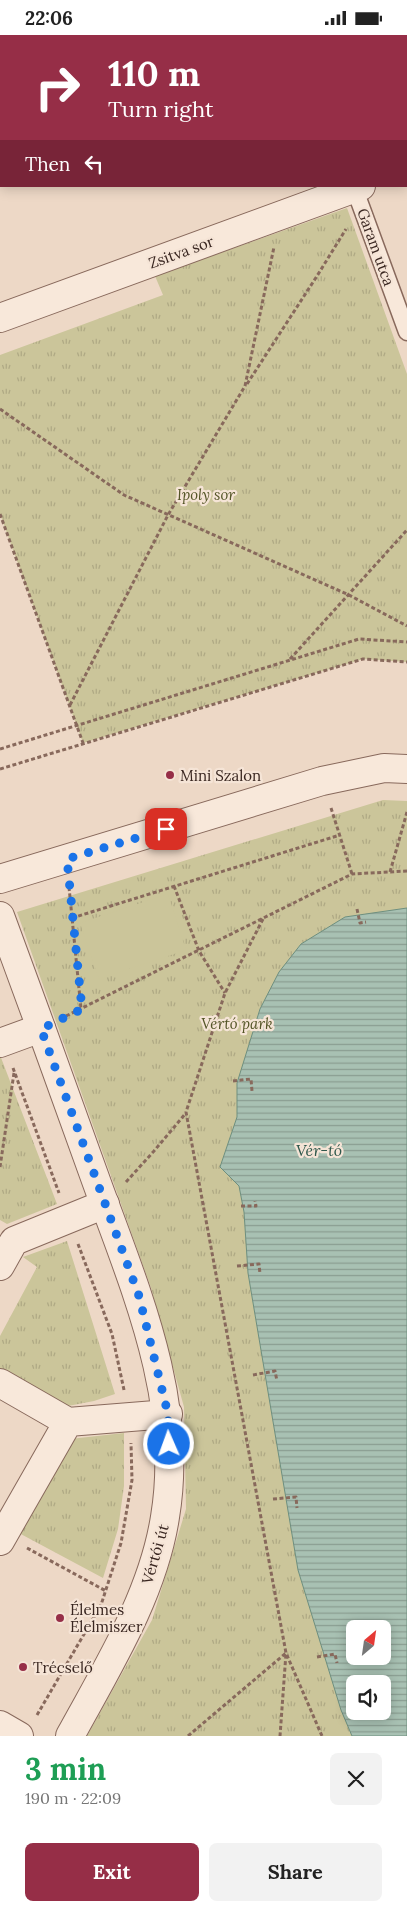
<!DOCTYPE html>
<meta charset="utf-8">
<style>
body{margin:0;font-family:Lora,serif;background:#f2f2f2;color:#222;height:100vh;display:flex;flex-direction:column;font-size:19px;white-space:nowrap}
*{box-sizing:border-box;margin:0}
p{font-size:16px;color:#767676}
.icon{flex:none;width:28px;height:28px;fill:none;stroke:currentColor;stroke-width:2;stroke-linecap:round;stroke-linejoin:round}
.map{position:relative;height:1701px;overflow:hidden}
.side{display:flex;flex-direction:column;background:#fff;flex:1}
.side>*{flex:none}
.guide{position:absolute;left:0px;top:0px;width:408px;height:152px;box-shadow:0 2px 12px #0003;background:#962e47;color:#fff;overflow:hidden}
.needle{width:32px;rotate:29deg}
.fabs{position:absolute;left:346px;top:1585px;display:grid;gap:10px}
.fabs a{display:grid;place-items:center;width:45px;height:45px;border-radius:8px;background:#fff;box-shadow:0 2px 12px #0003;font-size:25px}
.pin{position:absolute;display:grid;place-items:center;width:42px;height:42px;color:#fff;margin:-21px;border-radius:10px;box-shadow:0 2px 8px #0006}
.me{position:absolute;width:55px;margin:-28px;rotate:358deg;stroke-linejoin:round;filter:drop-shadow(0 0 4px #0008)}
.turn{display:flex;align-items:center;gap:18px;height:105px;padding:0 25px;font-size:22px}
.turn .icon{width:65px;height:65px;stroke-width:2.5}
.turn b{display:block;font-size:35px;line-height:42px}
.then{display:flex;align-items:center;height:48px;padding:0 25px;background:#0003;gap:10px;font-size:19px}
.round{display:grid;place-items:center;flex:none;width:52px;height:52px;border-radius:8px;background:#f2f2f2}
.headline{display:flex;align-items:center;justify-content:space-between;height:85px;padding:0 25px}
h1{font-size:30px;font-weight:700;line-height:38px;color:#1e9e55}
.primary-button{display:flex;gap:10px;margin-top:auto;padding:10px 25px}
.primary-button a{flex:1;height:58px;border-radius:8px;background:#962e47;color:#fff;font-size:20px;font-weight:700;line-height:58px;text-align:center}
.primary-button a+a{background:#f2f2f2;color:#222}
.status{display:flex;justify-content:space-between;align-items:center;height:35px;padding:0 25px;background:#fff;direction:ltr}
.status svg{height:14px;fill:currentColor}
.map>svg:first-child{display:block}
</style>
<div class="status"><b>22:06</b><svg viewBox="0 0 49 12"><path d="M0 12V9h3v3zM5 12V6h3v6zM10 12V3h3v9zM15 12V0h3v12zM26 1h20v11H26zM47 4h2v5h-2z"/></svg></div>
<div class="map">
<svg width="407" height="1701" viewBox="0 0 407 1701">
<defs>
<pattern id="grass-tufts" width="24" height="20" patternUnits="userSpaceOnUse" patternTransform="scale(1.25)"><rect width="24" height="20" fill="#cbc59a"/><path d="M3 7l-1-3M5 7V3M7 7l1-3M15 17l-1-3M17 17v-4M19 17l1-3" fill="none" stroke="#afa984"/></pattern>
<pattern id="water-rules" width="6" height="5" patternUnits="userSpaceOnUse" patternTransform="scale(1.25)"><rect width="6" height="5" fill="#a8c1b3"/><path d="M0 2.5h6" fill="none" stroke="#8a9d91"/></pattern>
</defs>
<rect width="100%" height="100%" fill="#edd8c6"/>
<!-- grass -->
<path fill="url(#grass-tufts)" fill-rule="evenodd" d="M 0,0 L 221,0 L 1,1 L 0,95 Z
M 347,173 L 407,339 L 407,627 L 363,624 L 83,708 L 0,479 L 0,320 L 163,260 L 155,241 Z
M 383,765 L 407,766 L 407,1701 L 87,1701 L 152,1585 L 186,1474 L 184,1372 L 151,1253 L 17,877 ZM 355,1594 L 382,1594 L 382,1621 L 355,1621 ZM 355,1649 L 382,1649 L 382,1676 L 355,1676 Z
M 0,1020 L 57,1169 L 7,1189 L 0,1185 Z
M 67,1206 L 115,1359 L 94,1366 L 68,1371 L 0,1333 L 0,1301 L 37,1232 L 23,1222 Z
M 124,1398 L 124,1451 L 118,1494 L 103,1543 L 17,1497 L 70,1404 Z"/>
<!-- garden -->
<path fill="#cbc59a" d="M 168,859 L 186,915 L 99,944 L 80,888 Z"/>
<!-- water -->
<path fill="url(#water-rules)" stroke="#6e8f7f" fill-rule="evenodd" d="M 407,873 L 407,1701 L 352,1701 L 341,1675 L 298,1535 L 248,1238 L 244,1177 L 239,1151 L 220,1132 L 237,1082 L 237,1048 L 260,974 L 279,937 L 301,909 L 345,882 ZM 355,1594 L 382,1594 L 382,1621 L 355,1621 ZM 355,1649 L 382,1649 L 382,1676 L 355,1676 Z"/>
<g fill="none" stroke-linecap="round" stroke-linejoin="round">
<!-- service casing -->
<g stroke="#88695c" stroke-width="19">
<path id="service" d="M 355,155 L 407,297"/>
</g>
<!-- minor casing -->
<g stroke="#88695c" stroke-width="30">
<path id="minor" d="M 406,127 L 407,126
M 0,283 L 361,151
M 0,844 L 322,746 L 384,733 L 407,734
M 0,1008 L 41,993
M 0,1231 L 14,1206 L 105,1169
M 0,1348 L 68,1387
M 0,1506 L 68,1387 L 168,1379
M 0,1690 L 19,1701"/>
</g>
<!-- tertiary casing -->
<g stroke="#88695c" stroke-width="30">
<path id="tertiary" d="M 0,881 C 32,967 63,1054 94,1140 C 133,1249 185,1363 165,1482 C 153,1560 107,1633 70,1701"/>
</g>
<!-- path -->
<path stroke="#88695c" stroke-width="3" stroke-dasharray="4 2.5" stroke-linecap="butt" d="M 406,4 L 407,4
M 0,150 L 1,149
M 247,349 L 317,241 L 346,194
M 0,374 L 124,460 L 349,560 L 407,591
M 0,479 L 83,708
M 290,624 L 407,495
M 70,670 L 168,480 L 245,351 L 274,212
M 0,714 L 359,604 L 407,607
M 0,734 L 363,624 L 407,627
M 331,773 L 352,839
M 390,837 L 407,777
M 174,851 L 199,916 L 225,958
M 69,852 L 81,974
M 357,874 L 360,888 L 366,887
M 72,883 L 340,800
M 263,884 L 225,958 L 186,1077 L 286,1618 L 322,1701
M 66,981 L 352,839 L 407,836
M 13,1033 L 59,1158
M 233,1046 L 251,1044 L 252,1056
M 0,1132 L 14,1038
M 126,1147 L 154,1116 L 186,1078
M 241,1171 L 256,1171 L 255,1166
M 78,1209 L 112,1299 L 124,1355
M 237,1231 L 259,1229 L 260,1239
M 253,1340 L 275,1336 L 277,1346
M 273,1464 L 296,1462 L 297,1473
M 27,1513 L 106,1556
M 317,1622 L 335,1619 L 337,1628
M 37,1680 L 101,1570 L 121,1508 L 132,1445 L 131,1408
M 188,1701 L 286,1618 L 280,1701"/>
<!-- service -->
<use href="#service" stroke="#f8e8da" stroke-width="16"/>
<!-- minor -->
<use href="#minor" stroke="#f8e8da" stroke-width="28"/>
<!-- tertiary -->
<use href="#tertiary" stroke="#f8e8da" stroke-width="28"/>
</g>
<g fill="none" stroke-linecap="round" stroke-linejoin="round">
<!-- route -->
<path stroke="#1a73e8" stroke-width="9" stroke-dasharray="0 16.2" d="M 166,794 L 67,824 L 82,974 L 41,994 L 139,1261 L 168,1379 L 169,1409"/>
</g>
<!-- markers -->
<g fill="#962e47" stroke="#f5e4d6" stroke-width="2">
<circle cx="170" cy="740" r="5"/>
<circle cx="60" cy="1583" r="5"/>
<circle cx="23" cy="1632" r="5"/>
</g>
<g text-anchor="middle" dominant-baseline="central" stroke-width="4.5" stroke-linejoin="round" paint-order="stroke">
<!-- street labels -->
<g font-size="15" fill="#392620" stroke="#f5e4d6">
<text transform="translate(376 212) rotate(70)">Garam utca</text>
<text transform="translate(181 217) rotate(-20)">Zsitva sor</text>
<text transform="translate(155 1519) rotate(-74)">Vértói út</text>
</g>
<!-- park labels -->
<g font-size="15" font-style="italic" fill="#545527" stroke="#f5e4d6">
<text x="206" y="459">Ipoly sor</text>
<text x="237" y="988">Vértó park</text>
</g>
<!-- poi labels -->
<g font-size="15" fill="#392620" stroke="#f5e4d6" text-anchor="start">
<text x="180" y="740">Mini Szalon</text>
<text x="70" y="1574">Élelmes<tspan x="70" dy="17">Élelmiszer</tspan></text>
<text x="33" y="1632">Trécselő</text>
</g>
<!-- water labels -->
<g font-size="16" font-style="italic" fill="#2f584c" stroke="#f5e4d6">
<text x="319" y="1115">Vér-tó</text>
</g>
</g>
</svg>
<div class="fabs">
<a><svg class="needle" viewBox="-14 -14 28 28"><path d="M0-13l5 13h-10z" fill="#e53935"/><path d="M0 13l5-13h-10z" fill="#767676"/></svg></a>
<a><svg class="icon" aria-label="sound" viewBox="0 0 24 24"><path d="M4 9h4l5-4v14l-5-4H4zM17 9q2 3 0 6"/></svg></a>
</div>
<div class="pin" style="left:166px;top:794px;background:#d93025"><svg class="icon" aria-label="arrive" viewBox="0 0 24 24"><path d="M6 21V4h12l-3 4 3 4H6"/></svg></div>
<svg class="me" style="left:169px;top:1409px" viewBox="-20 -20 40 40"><circle r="17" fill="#1a73e8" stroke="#fff" stroke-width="3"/><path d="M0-11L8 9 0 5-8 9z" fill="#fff"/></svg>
<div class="guide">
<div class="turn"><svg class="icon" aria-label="right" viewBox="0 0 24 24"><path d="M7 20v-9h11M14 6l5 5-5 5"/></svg><div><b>110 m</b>Turn right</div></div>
<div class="then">Then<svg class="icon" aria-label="left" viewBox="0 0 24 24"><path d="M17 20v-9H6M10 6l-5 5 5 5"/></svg></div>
</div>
</div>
<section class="side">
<div class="headline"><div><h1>3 min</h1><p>190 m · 22:09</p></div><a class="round"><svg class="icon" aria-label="close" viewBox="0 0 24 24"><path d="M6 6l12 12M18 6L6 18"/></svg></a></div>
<div class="primary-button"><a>Exit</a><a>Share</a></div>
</section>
